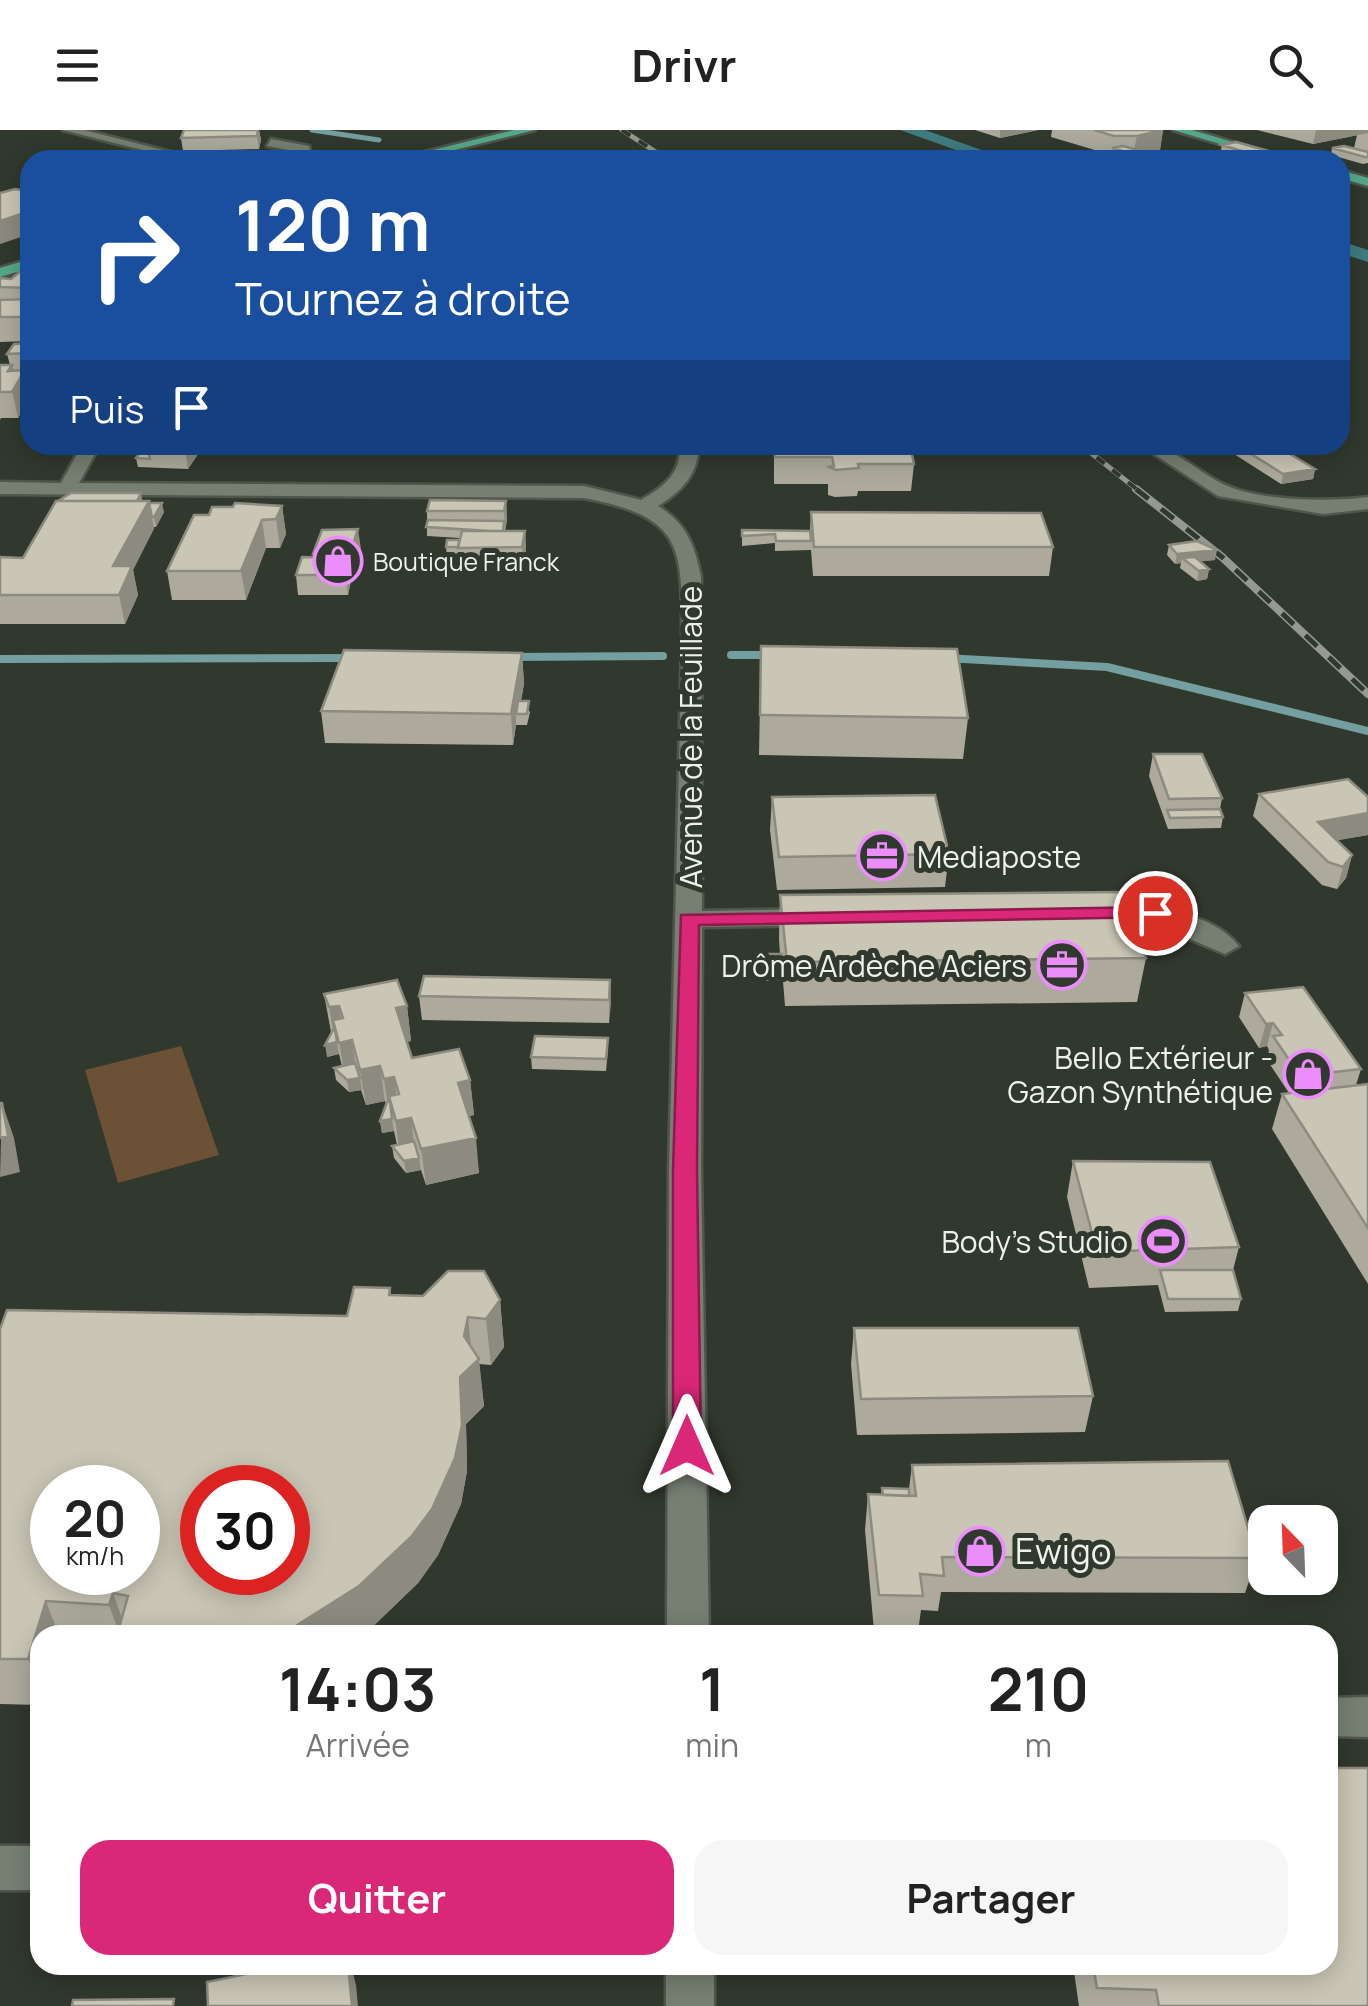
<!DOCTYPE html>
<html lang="fr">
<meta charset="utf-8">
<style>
body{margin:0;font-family:Manrope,sans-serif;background:#f6f6f6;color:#222;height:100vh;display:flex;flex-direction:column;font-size:38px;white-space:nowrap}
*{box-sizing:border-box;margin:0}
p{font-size:32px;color:#767676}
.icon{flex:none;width:55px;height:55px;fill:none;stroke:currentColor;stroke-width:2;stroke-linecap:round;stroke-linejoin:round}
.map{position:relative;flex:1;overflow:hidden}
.details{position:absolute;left:30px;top:1495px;width:1308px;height:350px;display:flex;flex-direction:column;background:#fff;border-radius:30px;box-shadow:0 5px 25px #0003}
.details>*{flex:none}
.banner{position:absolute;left:20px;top:20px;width:1330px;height:305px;border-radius:30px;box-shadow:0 5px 25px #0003;background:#1a4fa0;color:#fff;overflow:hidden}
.needle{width:65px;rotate:337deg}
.controls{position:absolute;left:1248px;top:1375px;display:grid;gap:20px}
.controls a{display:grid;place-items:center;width:90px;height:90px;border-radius:20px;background:#fff;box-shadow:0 5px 25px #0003;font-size:50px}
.speed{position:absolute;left:30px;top:1335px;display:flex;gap:20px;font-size:50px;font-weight:700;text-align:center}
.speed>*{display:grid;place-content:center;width:130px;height:130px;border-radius:50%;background:#fff;box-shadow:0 5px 25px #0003;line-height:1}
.speed small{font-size:25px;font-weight:400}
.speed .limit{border:15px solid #d22;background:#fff;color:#111}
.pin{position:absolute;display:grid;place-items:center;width:85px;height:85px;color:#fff;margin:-42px;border:5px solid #fff;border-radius:50%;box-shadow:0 2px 10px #0007}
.me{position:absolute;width:110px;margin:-55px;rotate:0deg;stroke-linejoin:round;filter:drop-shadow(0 0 8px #0008)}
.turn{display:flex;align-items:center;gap:35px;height:210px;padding:0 50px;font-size:45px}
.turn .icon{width:130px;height:130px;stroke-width:2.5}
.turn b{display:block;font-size:70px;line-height:85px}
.then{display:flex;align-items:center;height:95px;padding:0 50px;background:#0003;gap:20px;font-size:38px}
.eta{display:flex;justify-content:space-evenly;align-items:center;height:170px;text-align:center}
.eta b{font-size:60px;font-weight:700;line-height:70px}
.primary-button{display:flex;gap:20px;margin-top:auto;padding:20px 50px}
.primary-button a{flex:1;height:115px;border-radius:30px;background:#db2777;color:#fff;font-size:40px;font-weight:700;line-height:115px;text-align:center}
.primary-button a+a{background:#f6f6f6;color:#222}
header{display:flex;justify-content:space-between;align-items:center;height:130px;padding:0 50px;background:#fff;font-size:45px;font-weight:700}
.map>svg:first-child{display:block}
</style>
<header><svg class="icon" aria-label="menu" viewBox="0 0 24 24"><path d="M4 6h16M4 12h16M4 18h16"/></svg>Drivr<svg class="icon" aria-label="search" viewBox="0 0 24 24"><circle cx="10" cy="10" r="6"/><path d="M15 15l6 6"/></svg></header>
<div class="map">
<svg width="1368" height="1876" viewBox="0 0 1368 1876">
<rect width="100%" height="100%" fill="#31382d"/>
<!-- green -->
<path fill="#6c5137" d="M 181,916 L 219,1025 L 118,1053 L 85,940 Z"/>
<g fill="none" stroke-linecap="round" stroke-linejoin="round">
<!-- stream-far1 -->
<path stroke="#739fa0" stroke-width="5" d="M 312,0 L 379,10"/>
<!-- stream -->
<path stroke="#739fa0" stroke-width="8" d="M 731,525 L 772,525
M 507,527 L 663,526
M 945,528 L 1107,537 L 1368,601
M 0,529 L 354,528"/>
<!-- canal -->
<path fill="#3f7c81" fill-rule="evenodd" d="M 900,0 L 925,0 L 1010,30 L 984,30 Z
M 1340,111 L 1368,120 L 1368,132 L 1340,123 Z"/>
<!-- minor casing -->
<g stroke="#50564c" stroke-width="5">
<path id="minor" d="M 63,0 L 84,0 L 203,30 L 182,30 Z
M 271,9 L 309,16 L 312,27 L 290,30 L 299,22 L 267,16 Z
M 82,315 L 100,315 L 79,353 L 584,356 L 641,370 C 665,356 681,343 680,315 L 698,315 C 700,343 681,362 658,376 C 686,393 695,415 701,447 L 702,781 L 821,779 L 835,787 L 821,795 L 702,797 L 701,1040 L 709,1505 L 667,1505 L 669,1040 L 682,510 C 682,417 685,387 584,368 L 0,364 L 0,352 L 61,353 Z
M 1140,315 C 1177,315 1197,344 1230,357 C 1266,371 1329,372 1368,367 L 1368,379 L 1323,384 L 1218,366 Z
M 1092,775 C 1137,775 1208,777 1239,816 L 1225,824 L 1159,796 L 1082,789 L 1079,783 L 1082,777 Z
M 1368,1567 L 1368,1607 L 1328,1606 L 1328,1568 Z
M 0,1716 L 40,1716 L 40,1760 L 0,1760 Z
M 666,1835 L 714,1835 L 714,1876 L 666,1876 Z"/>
</g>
<!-- major casing -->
<g stroke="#50564c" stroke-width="5">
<path id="major" d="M 514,0 L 535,0 L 414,30 L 392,30 Z
M 1173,0 L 1192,0 L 1294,30 L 1274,30 Z
M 1340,40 L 1368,48 L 1368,56 L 1340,48 Z
M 30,129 L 30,138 L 0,147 L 0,138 Z"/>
</g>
<!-- minor -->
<use href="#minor" fill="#777f72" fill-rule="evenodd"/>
<!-- major -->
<use href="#major" fill="#55a88a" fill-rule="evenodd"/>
<!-- rail-far1 casing -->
<g stroke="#949a91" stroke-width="5">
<path id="rail-far1" d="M 622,0 L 668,30
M 1081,315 L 1139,361"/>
</g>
<!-- rail casing -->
<g stroke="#949a91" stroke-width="8">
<path id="rail" d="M 1136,359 L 1222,427 L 1368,564"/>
</g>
<!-- rail-far1 -->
<use href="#rail-far1" stroke="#31382d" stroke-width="4" stroke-dasharray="10" stroke-linecap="butt"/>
<!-- rail -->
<use href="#rail" stroke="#31382d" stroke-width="5" stroke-dasharray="16" stroke-linecap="butt"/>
</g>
<!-- wall -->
<path fill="#adaa9d" d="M 259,0 L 261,10 L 259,19 L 183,21 L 181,8 Z
M 975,0 L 1038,0 L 1000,8 Z
M 1052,0 L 1163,0 L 1160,20 L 1125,29 L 1051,7 Z
M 1257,0 L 1368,0 L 1368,3 L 1313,14 Z
M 1368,3 L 1368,33 L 1363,34 L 1331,25 L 1332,18 L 1354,18 L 1357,5 Z
M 1222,15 L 1280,24 L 1278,30 L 1224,30 L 1219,29 Z
M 30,137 L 30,211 L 0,212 L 0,148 L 11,149 Z
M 30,213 L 30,240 L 25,240 L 30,260 L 30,268 L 18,288 L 1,288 L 0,290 L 0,235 L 10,235 L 7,224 Z
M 146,315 L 202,318 L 188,339 L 138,337 L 136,328 Z
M 774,315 L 910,315 L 914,334 L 911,361 L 858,361 L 857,366 L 835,367 L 828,365 L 828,354 L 774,354 Z
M 1220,315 L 1275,315 L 1315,339 L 1313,349 L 1281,354 Z
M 142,371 L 149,373 L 164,382 L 156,397 L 154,397 L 133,440 L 138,465 L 125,494 L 0,494 L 0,427 L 23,428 Z
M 506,371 L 507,390 L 505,401 L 525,401 L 526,420 L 523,437 L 459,438 L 458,427 L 447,427 L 446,417 L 459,410 L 460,408 L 427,406 L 427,381 Z
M 282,376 L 286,404 L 280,418 L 266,418 L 246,470 L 172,470 L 167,441 L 209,385 Z
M 811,382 L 1053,417 L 1049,446 L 813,446 L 811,420 L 775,421 L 775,413 L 742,416 L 742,400 L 810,401 Z
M 1169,415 L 1215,430 L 1200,431 L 1209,439 L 1207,449 L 1197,451 L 1180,438 L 1181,433 L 1175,434 L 1167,425 Z
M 361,419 L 352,444 L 348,465 L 298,465 L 296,445 L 314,427 L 313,424 Z
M 761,516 L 968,588 L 963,629 L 759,625 Z
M 522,523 L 524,554 L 521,571 L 530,582 L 527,595 L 516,595 L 513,615 L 325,613 L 321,581 Z
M 1153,624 L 1222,668 L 1220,679 L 1223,687 L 1221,698 L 1168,699 L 1149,646 Z
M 1259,664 L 1368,667 L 1368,705 L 1337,710 L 1352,725 L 1346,748 L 1337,759 L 1322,755 L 1253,686 Z
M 772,667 L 949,724 L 945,757 L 777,760 L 770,700 Z
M 780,765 L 1146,828 L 1137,872 L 785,876 L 783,851 L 764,851 L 764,824 L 780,824 L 779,809 Z
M 610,850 L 609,893 L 422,890 L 419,866 Z
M 1245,863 L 1361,939 L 1356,955 L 1368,954 L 1368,1154 L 1272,999 L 1282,964 L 1289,963 L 1267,930 L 1269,920 L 1267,916 L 1259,918 L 1239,887 Z
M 324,864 L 407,876 L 411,911 L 406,912 L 412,928 L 470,950 L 474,985 L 469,986 L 479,1043 L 426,1055 L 421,1040 L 406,1043 L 394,1028 L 392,1016 L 397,1015 L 394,1001 L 382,1003 L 380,991 L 386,975 L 385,971 L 366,975 L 361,960 L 349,962 L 336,950 L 334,938 L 342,936 L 339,924 L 327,927 L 331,902 Z
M 608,920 L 606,941 L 532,939 L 531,927 Z
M 1073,1031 L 1239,1117 L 1233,1140 L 1241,1169 L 1238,1181 L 1165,1182 L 1158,1155 L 1089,1158 L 1067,1067 Z
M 390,1158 L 391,1165 L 500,1170 L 504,1217 L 491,1235 L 479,1234 L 484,1276 L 466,1294 L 467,1341 L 461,1374 L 438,1425 L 418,1453 L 364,1505 L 40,1505 L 40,1575 L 0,1574 L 0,1199 L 347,1186 Z
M 854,1198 L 1093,1266 L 1085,1302 L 857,1305 L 851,1234 Z
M 912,1335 L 1257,1428 L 1245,1463 L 941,1462 L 938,1481 L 921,1480 L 918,1502 L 874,1501 L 865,1400 L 868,1364 L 881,1365 L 882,1358 L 909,1359 Z
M 1073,1835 L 1328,1835 L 1368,1876 L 1079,1876 Z"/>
<!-- shaded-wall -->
<path fill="#8d8b7f" d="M 258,0 L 259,0 L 261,10 L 259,19 L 257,6 Z
M 1000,0 L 1038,0 L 1000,8 Z
M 1163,0 L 1160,20 L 1125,29 L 1126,22 L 1134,20 L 1137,6 Z
M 1316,0 L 1368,0 L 1368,3 L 1313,14 Z
M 30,81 L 30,104 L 0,114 L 0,91 Z
M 12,235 L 17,255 L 25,240 L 30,260 L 30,268 L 18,288 L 8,241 Z
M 189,315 L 202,315 L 202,318 L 188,339 L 185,320 Z
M 1315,339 L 1313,349 L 1281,354 L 1283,344 Z
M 141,363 L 144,380 L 149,371 L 154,399 L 133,440 L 138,465 L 125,494 L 113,436 L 132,380 Z
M 506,371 L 507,390 L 505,400 L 504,381 Z
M 162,373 L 164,382 L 156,397 L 154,387 Z
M 282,376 L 286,404 L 280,418 L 276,389 Z
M 262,390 L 266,418 L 246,470 L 241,441 Z
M 358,399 L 361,419 L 353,444 L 350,424 Z
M 525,401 L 526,420 L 523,437 L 522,417 Z
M 1217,420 L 1215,430 L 1187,433 L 1182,428 L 1181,433 L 1175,434 L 1177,424 Z
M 350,428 L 352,447 L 348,465 L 345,445 Z
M 1209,439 L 1207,449 L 1197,451 L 1199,441 Z
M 522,523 L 524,554 L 518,584 L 516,584 L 516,595 L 513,615 L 511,584 Z
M 1368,683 L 1368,705 L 1312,715 L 1318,692 Z
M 1352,725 L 1346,748 L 1337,759 L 1343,737 Z
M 610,850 L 611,874 L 609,893 L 609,870 Z
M 339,876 L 344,910 L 333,890 L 336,912 L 335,912 L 329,877 Z
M 407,876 L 411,911 L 400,913 L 396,878 Z
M 1273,893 L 1267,916 L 1259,918 L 1266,894 Z
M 352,910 L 357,945 L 345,947 L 339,912 Z
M 337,912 L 339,924 L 327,927 L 325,915 Z
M 380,936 L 385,971 L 366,975 L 360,940 Z
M 394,947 L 399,982 L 389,966 L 391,984 L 389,984 L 384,949 Z
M 360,948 L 362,960 L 349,962 L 347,950 Z
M 470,950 L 474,985 L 462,988 L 458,953 Z
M 2,973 L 14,1008 L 20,1042 L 0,1047 Z
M 395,988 L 411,988 L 415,1023 L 400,1026 Z
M 392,989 L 394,1001 L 382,1003 L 380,991 Z
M 476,1008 L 479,1043 L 426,1055 L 421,1019 Z
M 419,1028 L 421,1040 L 406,1043 L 404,1031 Z
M 500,1170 L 504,1217 L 491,1235 L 486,1189 Z
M 468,1187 L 473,1235 L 479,1229 L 484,1276 L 466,1294 L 467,1341 L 461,1374 L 438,1425 L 418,1453 L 364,1505 L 276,1505 L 460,1247 L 464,1206 Z
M 113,1463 L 128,1505 L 120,1505 L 109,1475 Z
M 46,1471 L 59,1505 L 40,1505 L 40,1559 L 28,1529 Z
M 348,1835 L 351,1835 L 356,1855 L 358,1876 L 352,1876 Z"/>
<!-- building -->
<path fill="#c9c6b6" stroke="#8d8b7f" stroke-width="2.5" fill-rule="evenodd" d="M 184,0 L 258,0 L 257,6 L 181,8 Z
M 1094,0 L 1163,0 L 1137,6 L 1114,6 Z
M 1236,12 L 1280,24 L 1248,23 L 1222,15 Z
M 1123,16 L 1137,20 L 1126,22 L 1112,18 Z
M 1344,16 L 1368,22 L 1368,27 L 1365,27 L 1332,18 Z
M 15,59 L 30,62 L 30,81 L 0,91 L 0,63 Z
M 26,137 L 30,137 L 30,158 L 0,157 L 0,148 L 11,149 Z
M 30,169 L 30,187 L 0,187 L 0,170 Z
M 30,213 L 30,223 L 7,224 L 14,214 Z
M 0,235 L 12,235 L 8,241 L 25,240 L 12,262 L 0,262 Z
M 146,315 L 152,315 L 148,320 L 150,329 L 136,328 Z
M 152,315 L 189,315 L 185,320 L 148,320 Z
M 775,315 L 910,315 L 914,334 L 858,334 L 859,338 L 836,340 L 829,337 L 834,336 L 832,327 L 775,327 Z
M 1237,315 L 1275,315 L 1315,339 L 1283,344 Z
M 71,363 L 141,363 L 137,371 L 58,371 Z
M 430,370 L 506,371 L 504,381 L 427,381 Z
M 56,371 L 149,371 L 113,436 L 132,436 L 119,465 L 0,465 L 0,427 L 23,428 Z
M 149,373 L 162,373 L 154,387 L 152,387 Z
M 235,373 L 282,376 L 276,389 L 262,390 L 241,441 L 167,441 L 194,385 L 209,385 L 212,377 L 233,377 Z
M 811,382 L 1041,383 L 1053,417 L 814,417 Z
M 428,390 L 504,391 L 503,401 L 490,401 L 426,397 Z
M 358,399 L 350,424 L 313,424 L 322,400 Z
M 742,400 L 810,401 L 811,411 L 776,411 L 775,404 L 742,406 Z
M 462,401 L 525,401 L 522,417 L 458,418 Z
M 447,410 L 459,410 L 458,417 L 446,417 Z
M 1197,411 L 1217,420 L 1177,424 L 1169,415 Z
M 302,427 L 350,428 L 345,445 L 296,445 Z
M 1195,427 L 1209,439 L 1199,441 L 1182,428 Z
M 761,516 L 957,519 L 968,588 L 760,585 Z
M 344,520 L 522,523 L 511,584 L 321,581 Z
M 518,571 L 529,571 L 527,584 L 516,584 Z
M 1153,624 L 1202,624 L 1222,668 L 1169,669 Z
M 1348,649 L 1368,667 L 1368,683 L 1318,692 L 1352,725 L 1343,737 L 1328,732 L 1259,664 Z
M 935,665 L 949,724 L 779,727 L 772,667 Z
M 1220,679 L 1223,687 L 1170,688 L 1167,680 Z
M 1122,762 L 1146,828 L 787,832 L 780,765 Z
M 764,824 L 782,824 L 783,840 L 764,839 Z
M 424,846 L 610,850 L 609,870 L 419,866 Z
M 397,850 L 407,876 L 396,878 L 412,928 L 459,919 L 470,950 L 458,953 L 476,1008 L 421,1019 L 411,988 L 396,991 L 389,966 L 399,964 L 394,947 L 384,949 L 380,936 L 360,940 L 352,910 L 339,913 L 333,890 L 343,888 L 339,876 L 329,877 L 324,864 Z
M 1303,857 L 1361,939 L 1300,946 L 1273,906 L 1282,905 L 1273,893 L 1266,894 L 1245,863 Z
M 333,900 L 335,900 L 337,912 L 325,915 Z
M 535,906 L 608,908 L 606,929 L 531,927 Z
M 355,933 L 360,948 L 347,950 L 334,938 Z
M 1368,954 L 1368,1098 L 1282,964 Z
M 390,971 L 392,989 L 380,991 L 387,972 Z
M 0,973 L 2,973 L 8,1006 L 0,1008 Z
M 414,1011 L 419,1028 L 404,1031 L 392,1016 Z
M 1073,1031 L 1210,1032 L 1239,1117 L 1097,1122 Z
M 1160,1140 L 1233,1140 L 1241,1169 L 1168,1169 Z
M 448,1141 L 484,1141 L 500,1170 L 486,1189 L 468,1187 L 464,1206 L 479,1229 L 460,1247 L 462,1295 L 455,1328 L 432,1379 L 411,1407 L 359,1456 L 294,1497 L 276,1505 L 117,1505 L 128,1466 L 113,1463 L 109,1475 L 46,1471 L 28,1529 L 0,1529 L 0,1199 L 7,1180 L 347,1186 L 354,1157 L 390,1158 L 389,1165 L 423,1166 ZM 52,1358 L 138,1358 L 138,1442 L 52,1442 ZM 202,1358 L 288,1358 L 288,1442 L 202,1442 Z
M 854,1198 L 1078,1198 L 1093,1266 L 861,1269 Z
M 1228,1331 L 1257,1428 L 942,1427 L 944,1446 L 920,1444 L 923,1466 L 879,1465 L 868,1364 L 916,1366 L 912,1335 Z
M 882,1358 L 909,1359 L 909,1366 L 883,1365 Z
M 1328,1638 L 1368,1638 L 1368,1876 L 1159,1876 L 1156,1860 L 1097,1858 L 1093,1835 L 1328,1835 Z
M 290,1835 L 348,1835 L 352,1876 L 208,1876 L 207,1852 Z
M 174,1869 L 173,1876 L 72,1876 L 73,1870 Z"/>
<!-- route -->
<path fill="#db2777" stroke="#8e194d" stroke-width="2.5" d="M 1155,777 L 1162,779 L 1162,787 L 699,795 L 697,1040 L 701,1316 L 697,1325 L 687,1328 L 677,1325 L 673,1316 L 673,1040 L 681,785 Z"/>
<!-- icons -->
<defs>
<g id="shop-ring" transform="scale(2.5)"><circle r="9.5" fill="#31382d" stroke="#eb8dfb" stroke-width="1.5"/><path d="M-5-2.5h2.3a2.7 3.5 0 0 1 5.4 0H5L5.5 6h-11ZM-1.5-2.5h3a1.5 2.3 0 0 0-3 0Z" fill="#eb8dfb"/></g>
<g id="office-ring" transform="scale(2.5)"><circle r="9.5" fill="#31382d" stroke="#eb8dfb" stroke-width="1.5"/><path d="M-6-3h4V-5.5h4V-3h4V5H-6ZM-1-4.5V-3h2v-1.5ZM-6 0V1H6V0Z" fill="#eb8dfb"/></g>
<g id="stadium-ring" transform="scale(2.5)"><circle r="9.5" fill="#31382d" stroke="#eb8dfb" stroke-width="1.5"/><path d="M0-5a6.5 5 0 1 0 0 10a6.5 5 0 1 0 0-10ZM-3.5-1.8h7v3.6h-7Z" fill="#eb8dfb"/></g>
</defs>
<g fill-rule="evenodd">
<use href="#shop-ring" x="338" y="431"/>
<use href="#office-ring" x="882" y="726"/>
<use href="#office-ring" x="1062" y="835"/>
<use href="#shop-ring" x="1308" y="944"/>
<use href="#stadium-ring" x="1163" y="1111"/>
<use href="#shop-ring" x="980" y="1421"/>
</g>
<g text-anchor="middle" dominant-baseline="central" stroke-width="10" stroke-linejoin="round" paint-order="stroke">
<!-- far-poi labels -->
<g font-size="25" fill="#edf2ea" stroke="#31382d" text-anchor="start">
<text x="373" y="431">Boutique Franck</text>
</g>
<!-- street labels -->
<g font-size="30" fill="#edf2ea" stroke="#31382d">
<text transform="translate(690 607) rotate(-90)">Avenue de la Feuillade</text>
</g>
<!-- poi labels -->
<g font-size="30" fill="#edf2ea" stroke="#31382d" text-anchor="end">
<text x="917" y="726" text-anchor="start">Mediaposte</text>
<text x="1027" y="835">Drôme Ardèche Aciers</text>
<text x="1273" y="927">Bello Extérieur -<tspan x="1273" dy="34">Gazon Synthétique</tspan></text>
<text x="1128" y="1111">Body's Studio</text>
</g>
<!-- near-poi labels -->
<g font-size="35" fill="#edf2ea" stroke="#31382d" text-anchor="start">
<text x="1015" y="1421">Ewigo</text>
</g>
</g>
</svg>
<div class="controls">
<a><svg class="needle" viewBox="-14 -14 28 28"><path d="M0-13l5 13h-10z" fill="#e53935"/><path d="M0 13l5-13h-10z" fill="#767676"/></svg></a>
</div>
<div class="speed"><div>20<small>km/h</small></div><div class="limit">30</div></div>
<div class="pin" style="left:1155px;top:783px;background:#d93025"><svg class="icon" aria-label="arrive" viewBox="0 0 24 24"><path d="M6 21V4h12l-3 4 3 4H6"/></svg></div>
<svg class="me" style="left:687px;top:1316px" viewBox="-20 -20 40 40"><path d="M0-17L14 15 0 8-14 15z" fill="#db2777" stroke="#fff" stroke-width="4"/></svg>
<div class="banner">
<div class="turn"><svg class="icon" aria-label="right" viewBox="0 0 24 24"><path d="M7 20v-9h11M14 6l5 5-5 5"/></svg><div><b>120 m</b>Tournez à droite</div></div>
<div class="then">Puis<svg class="icon" aria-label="arrive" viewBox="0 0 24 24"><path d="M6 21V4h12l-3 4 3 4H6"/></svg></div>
</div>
<section class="details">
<div class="eta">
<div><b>14:03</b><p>Arrivée</p></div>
<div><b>1</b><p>min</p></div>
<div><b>210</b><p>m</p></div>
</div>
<div class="primary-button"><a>Quitter</a><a>Partager</a></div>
</section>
</div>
